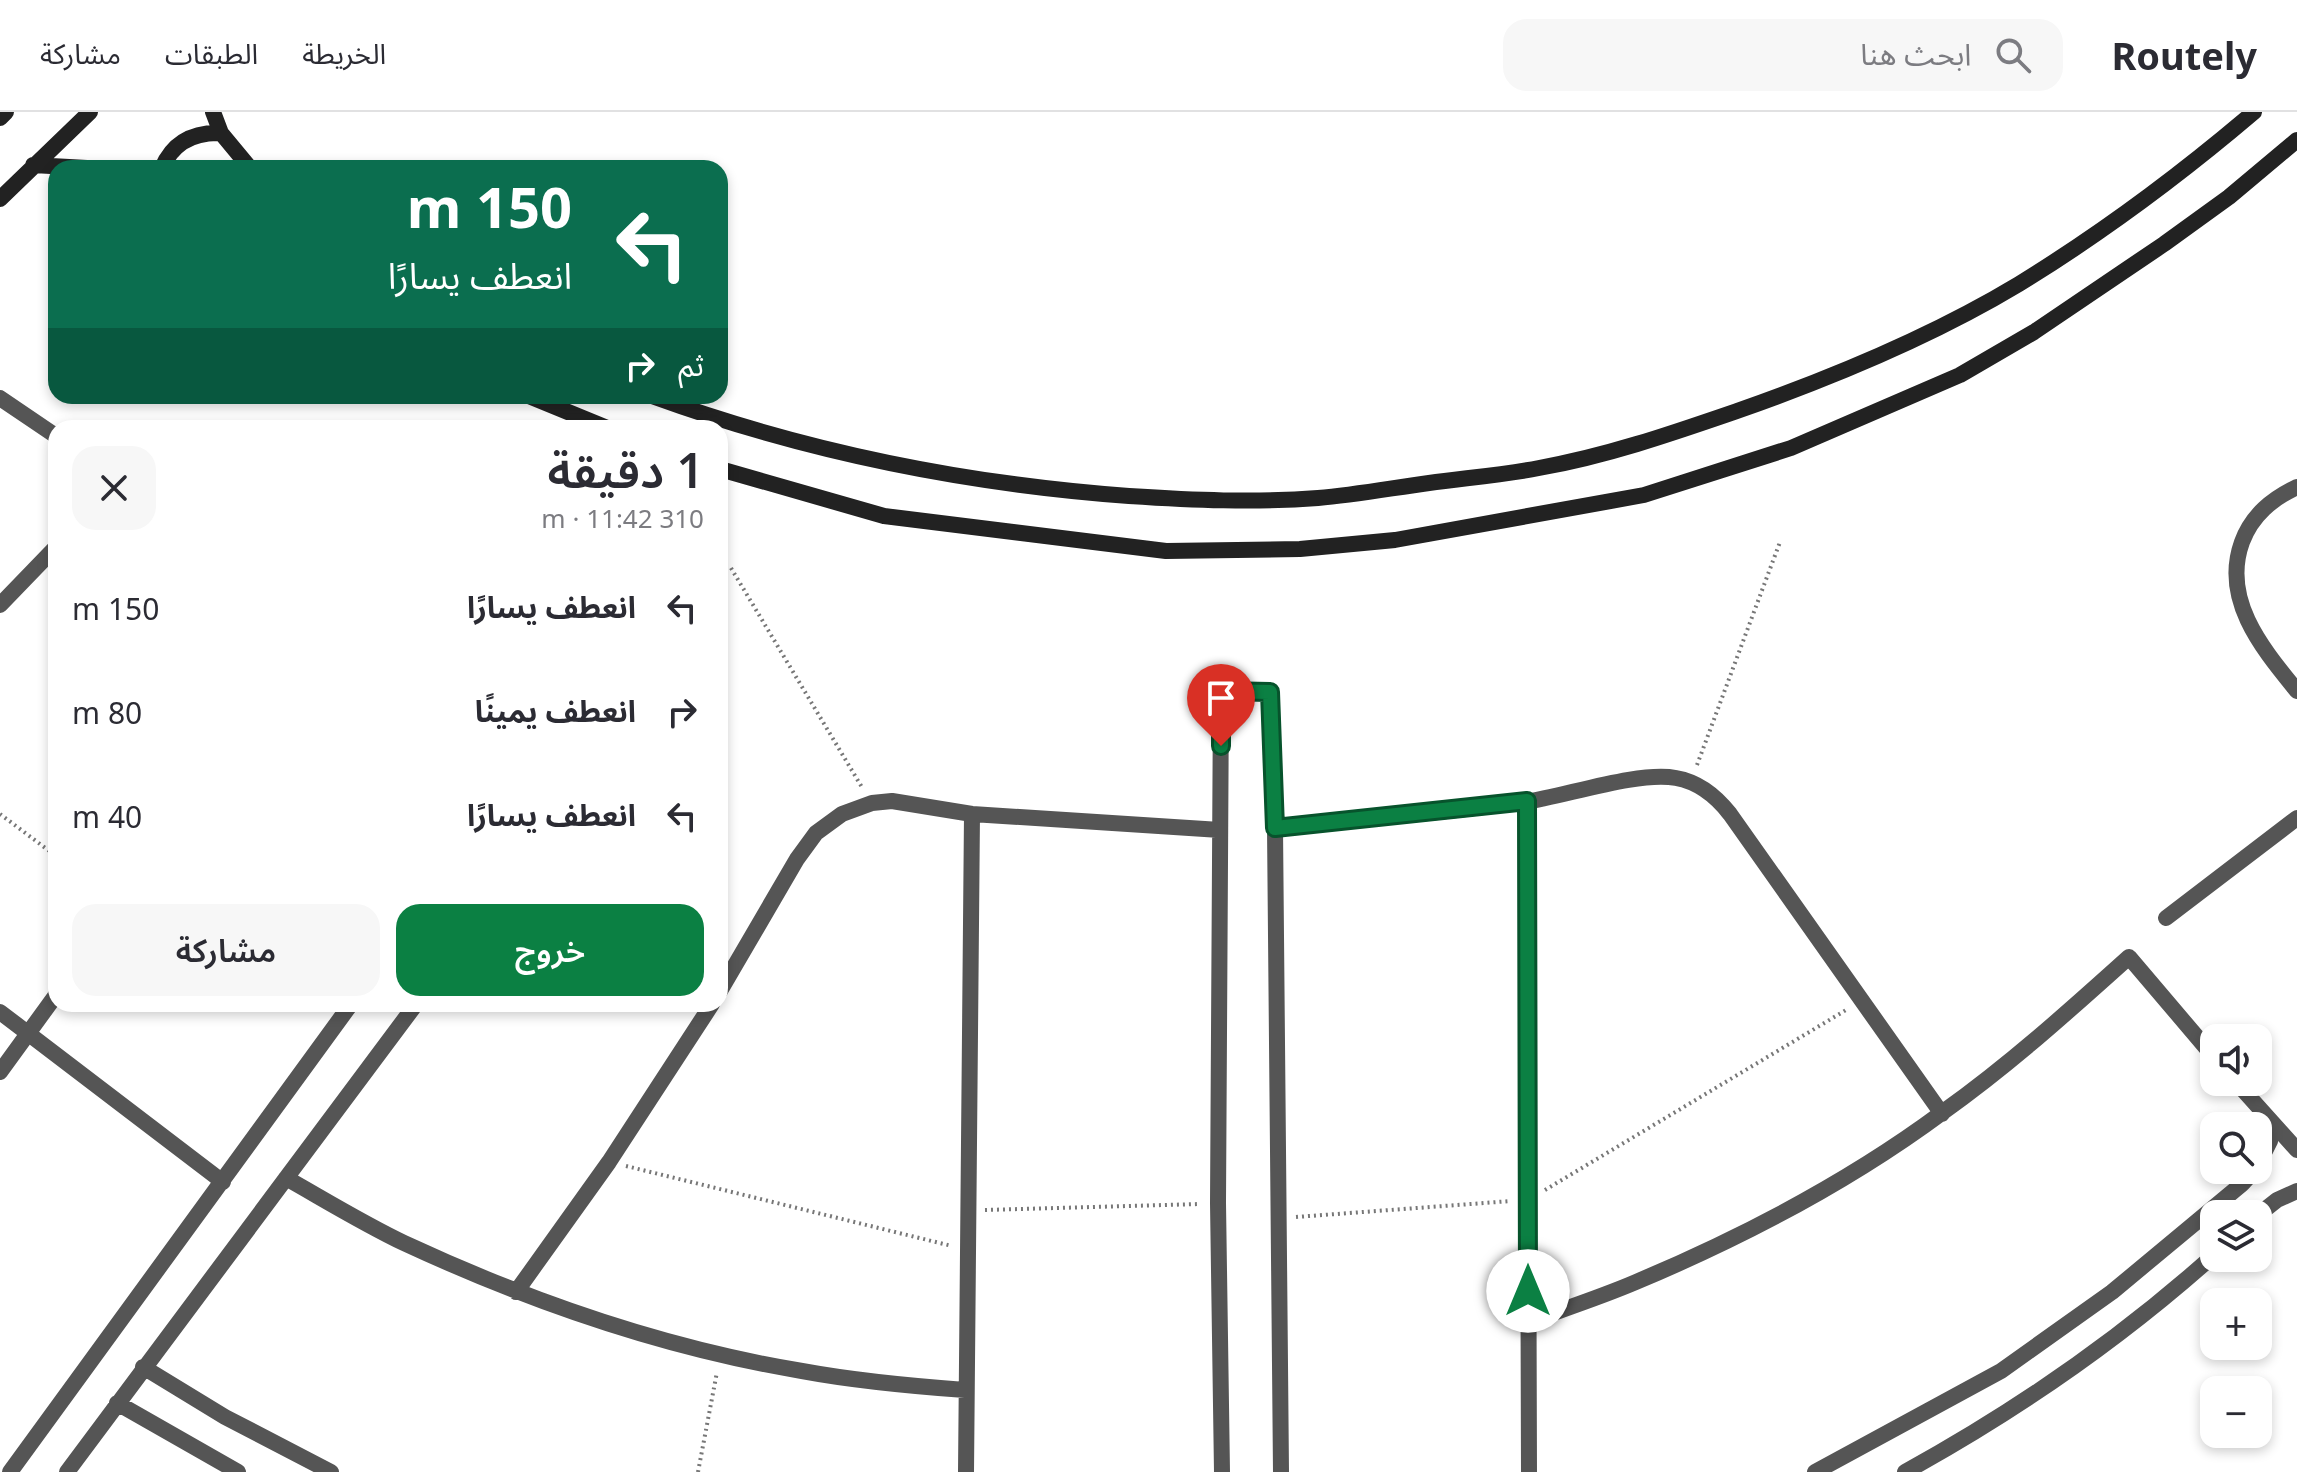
<!DOCTYPE html>
<html lang="ar">
<meta charset="utf-8">
<style>
body{margin:0;font-family:"Noto Sans","Noto Sans Arabic",sans-serif;background:#f7f7f7;color:#2b2b33;direction:rtl;height:100vh;display:flex;flex-direction:column;font-size:30px;white-space:nowrap}
*{box-sizing:border-box;margin:0}
p{font-size:26px;color:#7c7c81}
.icon{flex:none;width:44px;height:44px;fill:none;stroke:currentColor;stroke-width:2;stroke-linecap:round;stroke-linejoin:round}
.map{position:relative;flex:1;overflow:hidden;direction:ltr}
.panel{position:absolute;left:48px;top:308px;width:680px;height:592px;display:flex;flex-direction:column;background:#fff;border-radius:24px;box-shadow:0 4px 12px #0003;direction:rtl}
.panel>*{flex:none}
.hud{position:absolute;left:48px;top:48px;width:680px;height:244px;border-radius:24px;box-shadow:0 4px 12px #0003;direction:rtl;background:#0b6e4f;color:#fff;overflow:hidden}
.buttons{position:absolute;left:2200px;top:912px;display:grid;gap:16px}
.buttons a{display:grid;place-items:center;width:72px;height:72px;border-radius:16px;background:#fff;box-shadow:0 4px 12px #0003;font-size:40px}
.pin{position:absolute;display:grid;place-items:center;width:68px;height:68px;color:#fff;margin:-82px -34px;border-radius:50% 50% 50% 0;rotate:-45deg;box-shadow:0 0 8px #0007}
.pin .icon{rotate:45deg}
.me{position:absolute;width:88px;margin:-44px;rotate:0deg;stroke-linejoin:round;filter:drop-shadow(0 0 6px #0008)}
.turn{display:flex;align-items:center;gap:28px;height:168px;padding:0 24px;font-size:36px}
.turn .icon{width:104px;height:104px;stroke-width:2.5}
.turn b{display:block;font-size:56px;line-height:68px}
.then{display:flex;align-items:center;height:76px;padding:0 24px;background:#0003;gap:16px;font-size:30px}
.round{display:grid;place-items:center;flex:none;width:84px;height:84px;border-radius:24px;background:#f7f7f7}
.overview{display:flex;align-items:center;justify-content:space-between;height:136px;padding:0 24px}
h1{font-size:48px;font-weight:600;line-height:60px}
.action{display:flex;gap:16px;margin-top:auto;padding:16px 24px}
.action a{flex:1;height:92px;border-radius:24px;background:#0b8043;color:#fff;font-size:32px;font-weight:600;line-height:92px;text-align:center}
.action a+a{background:#f7f7f7;color:#2b2b33}
ul{padding:0;list-style:none}
li{display:flex;align-items:center;gap:24px;height:104px;padding:0 24px}
li div{flex:1}
li b{display:block;font-size:30px}
li em{font-style:normal}
header{display:flex;align-items:center;gap:48px;box-sizing:border-box;height:112px;padding:0 40px;background:#fff;border-bottom:2px solid #e1e1e2}
header strong{font-size:38px}
nav{display:flex;gap:44px;margin-inline-start:auto;font-size:28px}
.search{width:560px;height:72px;background:#f7f7f7;display:flex;align-items:center;gap:20px;box-sizing:border-box;padding:0 28px;border-radius:24px;color:#7c7c81;font-size:30px}
.map>svg:first-child{display:block}
</style>
<header>
<strong>Routely</strong>
<div class="search"><svg class="icon" aria-label="search" viewBox="0 0 24 24"><circle cx="10" cy="10" r="6"/><path d="M15 15l6 6"/></svg>ابحث هنا</div>
<nav><a>الخريطة</a><a>الطبقات</a><a>مشاركة</a></nav>
</header>
<div class="map">
<svg width="2297" height="1360" viewBox="0 0 2297 1360">
<rect width="100%" height="100%" fill="#fff"/>
<g fill="none" stroke-linecap="round" stroke-linejoin="round">
<!-- path -->
<path stroke="#777" stroke-width="4" stroke-dasharray="2 4" stroke-linecap="butt" d="M 731,456 L 863,677
M 1697,653 L 1780,430
M 0,702 L 56,744
M 626,1054 L 952,1134
M 1545,1078 L 1846,898
M 985,1098 L 1200,1092
M 1296,1105 L 1511,1089
M 698,1360 L 717,1260"/>
<!-- street -->
<path stroke="#555" stroke-width="16" d="M 0,286 L 56,324
M 2297,375 C 2272,387 2252,403 2242,430 C 2221,488 2263,537 2297,579
M 0,493 L 56,435
M 1527,689 L 1529,1360
M 1275,716 C 1358,707 1442,701 1525,690 C 1566,684 1638,659 1676,666 C 1699,670 1716,684 1730,702 L 1942,1002
M 2166,806 L 2297,706
M 720,879 L 797,747 L 816,721 L 842,702 L 872,691 L 892,689 L 972,702 L 1220,718
M 0,900 L 223,1070
M 0,960 L 56,883
M 2236,970 L 2297,1038
M 2258,1053 L 2270,1029 L 2273,1012
M 286,1066 C 325,1088 364,1112 404,1131 C 531,1190 663,1236 802,1259 C 856,1269 910,1274 965,1278
M 2258,1103 L 2277,1088 L 2297,1079
M 516,1180 L 609,1050 L 712,892
M 1528,1210 C 1564,1197 1601,1185 1636,1170 C 1743,1125 1850,1069 1943,1000 C 2009,953 2069,899 2129,845 L 2214,945
M 143,1255 L 225,1305 L 331,1360
M 117,1291 L 238,1360
M 10,1360 L 351,892
M 67,1360 L 416,892
M 966,1360 L 972,702
M 1222,1360 L 1218,1091 L 1221,579 L 1270,580 L 1275,716 L 1281,1360
M 1815,1360 L 2001,1259 L 2112,1180 L 2242,1072 L 2255,1058
M 1905,1360 C 2016,1299 2119,1228 2214,1143"/>
<!-- secondary -->
<path stroke="#222" stroke-width="16" d="M 213,0 L 221,21 L 250,56
M 0,6 L 6,0
M 33,53 L 87,56
M 162,56 C 173,30 194,20 221,21
M 0,87 L 90,0
M 529,284 L 607,316
M 652,284 C 806,340 966,372 1129,384 C 1191,388 1256,391 1318,386 C 1355,383 1392,376 1429,371 C 1465,366 1503,363 1539,356 C 1607,344 1673,321 1737,299 C 1834,265 1931,225 2019,172 C 2102,121 2180,63 2254,0
M 720,357 L 884,404 L 1166,439 L 1300,437 L 1395,428 L 1644,383 L 1791,336 L 1960,263 L 2034,220 L 2164,132 L 2229,85 L 2297,28"/>
</g>
<g fill="none" stroke-linecap="round" stroke-linejoin="round">
<!-- route casing -->
<g stroke="#07532c" stroke-width="20">
<path id="route" d="M 1221,634 L 1221,579 L 1270,580 L 1275,716 L 1527,689 L 1528,1179"/>
</g>
<!-- route -->
<use href="#route" stroke="#0b8043" stroke-width="14"/>
</g>
</svg>
<div class="buttons">
<a><svg class="icon" aria-label="sound" viewBox="0 0 24 24"><path d="M4 9h4l5-4v14l-5-4H4zM17 9q2 3 0 6"/></svg></a>
<a><svg class="icon" aria-label="search" viewBox="0 0 24 24"><circle cx="10" cy="10" r="6"/><path d="M15 15l6 6"/></svg></a>
<a><svg class="icon" aria-label="layers" viewBox="0 0 24 24"><path d="M12 4l9 5-9 5-9-5zM3 14l9 5 9-5"/></svg></a>
<a>+</a>
<a>−</a>
</div>
<div class="pin" style="left:1221px;top:634px;background:#d93025"><svg class="icon" aria-label="arrive" viewBox="0 0 24 24"><path d="M6 21V4h12l-3 4 3 4H6"/></svg></div>
<svg class="me" style="left:1528px;top:1179px" viewBox="-20 -20 40 40"><circle r="19" fill="#fff"/><path d="M0-13L10 11 0 6-10 11z" fill="#0b8043"/></svg>
<div class="hud">
<div class="turn"><svg class="icon" aria-label="left" viewBox="0 0 24 24"><path d="M17 20v-9H6M10 6l-5 5 5 5"/></svg><div><b>150 m</b>انعطف يسارًا</div></div>
<div class="then">ثم<svg class="icon" aria-label="right" viewBox="0 0 24 24"><path d="M7 20v-9h11M14 6l5 5-5 5"/></svg></div>
</div>
<section class="panel">
<div class="overview"><div><h1>1 دقيقة</h1><p>310 m · 11:42</p></div><a class="round"><svg class="icon" aria-label="close" viewBox="0 0 24 24"><path d="M6 6l12 12M18 6L6 18"/></svg></a></div>
<ul>
<li><svg class="icon" aria-label="left" viewBox="0 0 24 24"><path d="M17 20v-9H6M10 6l-5 5 5 5"/></svg><div><b>انعطف يسارًا</b></div><em>150 m</em></li>
<li><svg class="icon" aria-label="right" viewBox="0 0 24 24"><path d="M7 20v-9h11M14 6l5 5-5 5"/></svg><div><b>انعطف يمينًا</b></div><em>80 m</em></li>
<li><svg class="icon" aria-label="left" viewBox="0 0 24 24"><path d="M17 20v-9H6M10 6l-5 5 5 5"/></svg><div><b>انعطف يسارًا</b></div><em>40 m</em></li>
</ul>
<div class="action"><a>خروج</a><a>مشاركة</a></div>
</section>
</div>
